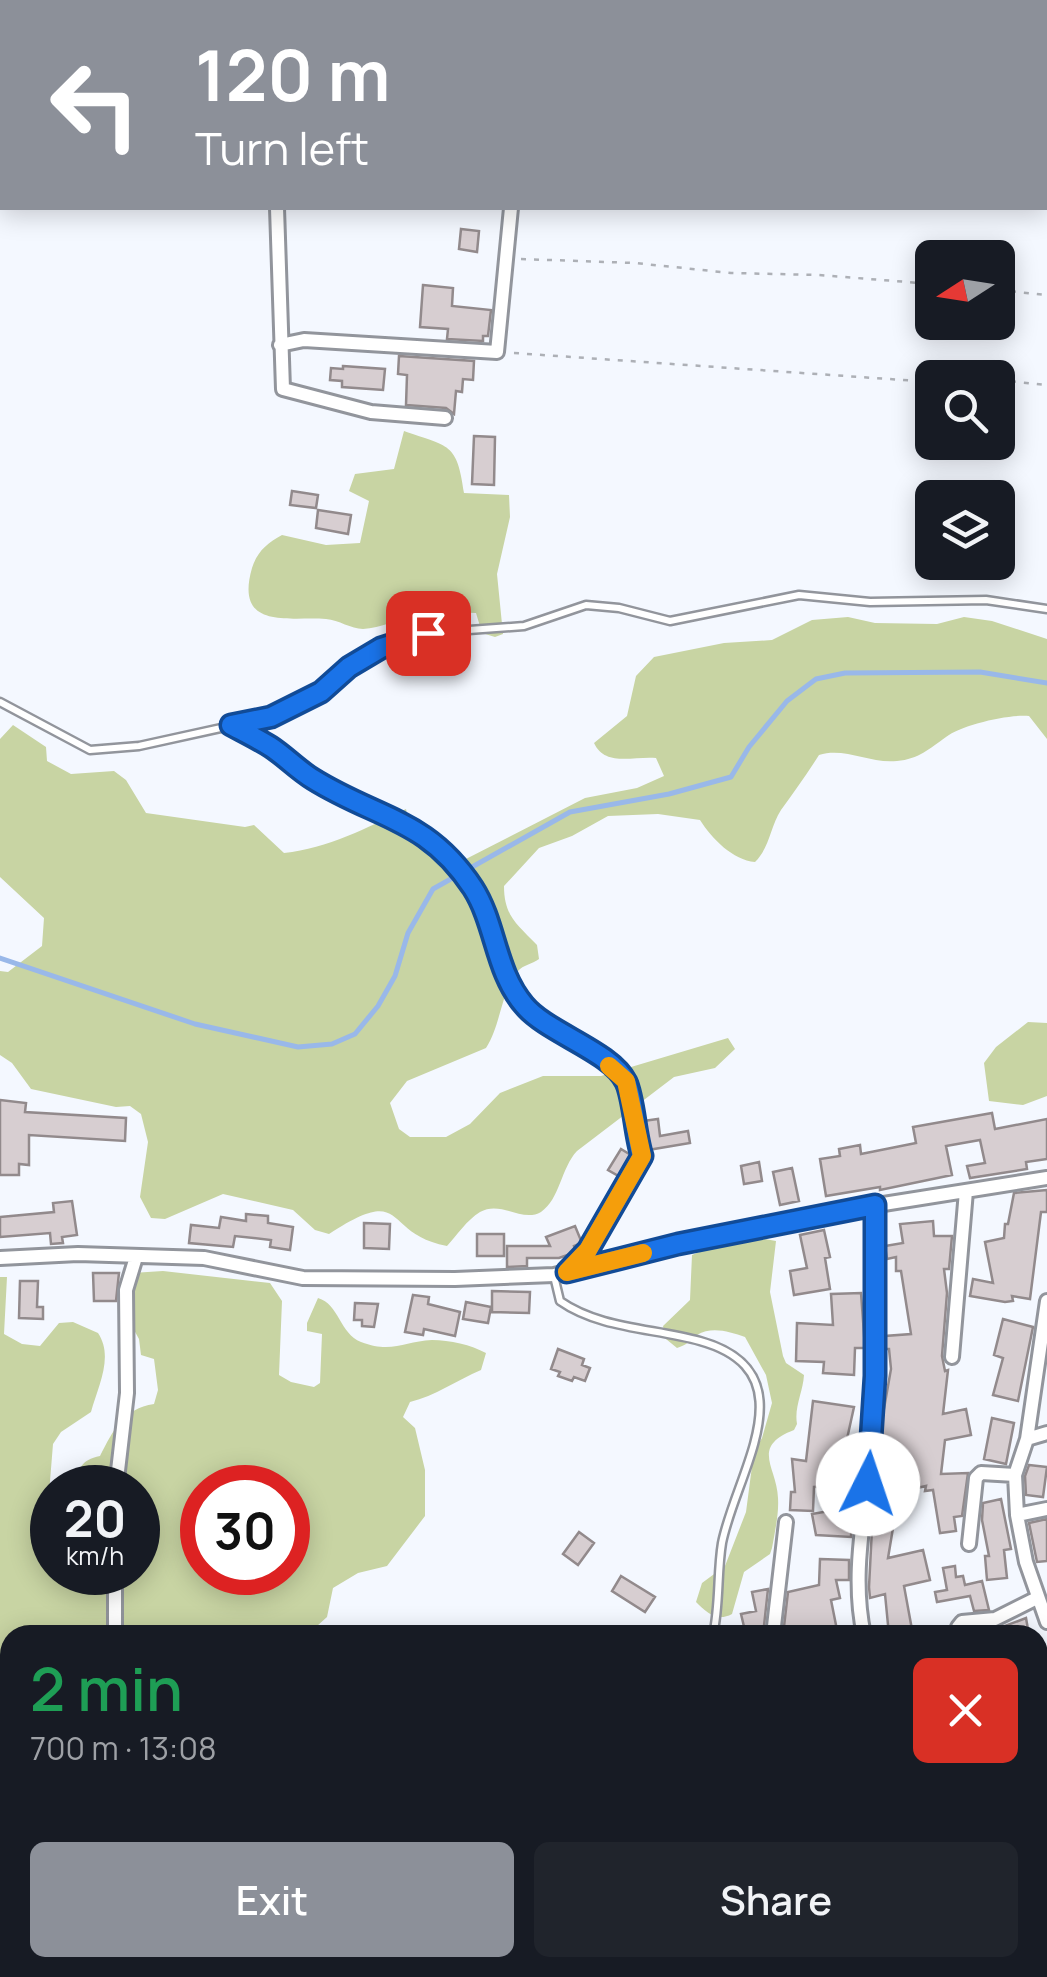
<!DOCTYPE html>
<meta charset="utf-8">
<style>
body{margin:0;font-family:Manrope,sans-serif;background:#20242c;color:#f1f3f6;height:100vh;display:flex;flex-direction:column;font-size:38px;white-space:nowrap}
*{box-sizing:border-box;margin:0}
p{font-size:32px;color:#9ea1a6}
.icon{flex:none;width:55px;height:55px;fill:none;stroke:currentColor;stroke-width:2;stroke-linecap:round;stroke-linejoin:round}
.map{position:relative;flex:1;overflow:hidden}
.details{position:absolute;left:0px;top:1625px;width:1048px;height:352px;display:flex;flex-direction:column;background:#171b24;border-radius:30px 30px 0 0;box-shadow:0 5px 25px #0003}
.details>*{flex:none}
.banner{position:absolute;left:0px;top:0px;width:1048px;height:210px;box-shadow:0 5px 25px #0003;background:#8c9099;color:#fff;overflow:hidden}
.needle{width:65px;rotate:258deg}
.tools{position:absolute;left:915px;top:240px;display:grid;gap:20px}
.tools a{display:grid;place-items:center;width:100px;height:100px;border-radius:15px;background:#171b24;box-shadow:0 5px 25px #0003;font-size:50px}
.speed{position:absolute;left:30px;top:1465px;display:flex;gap:20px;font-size:50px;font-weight:700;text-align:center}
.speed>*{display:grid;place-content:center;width:130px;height:130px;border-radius:50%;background:#171b24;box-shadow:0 5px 25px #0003;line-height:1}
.speed small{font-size:25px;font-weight:400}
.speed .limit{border:15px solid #d22;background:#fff;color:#111}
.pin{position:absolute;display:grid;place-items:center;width:85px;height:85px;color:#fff;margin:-42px;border-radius:20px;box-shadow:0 5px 15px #0006}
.me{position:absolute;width:110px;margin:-55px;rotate:4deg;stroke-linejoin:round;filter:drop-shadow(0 0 8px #0008)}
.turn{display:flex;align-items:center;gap:35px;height:210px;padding:0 30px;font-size:45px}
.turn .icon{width:130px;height:130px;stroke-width:2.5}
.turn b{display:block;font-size:70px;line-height:85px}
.round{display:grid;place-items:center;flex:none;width:105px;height:105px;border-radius:15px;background:#20242c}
.summary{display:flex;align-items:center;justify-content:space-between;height:170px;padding:0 30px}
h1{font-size:60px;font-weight:600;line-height:75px;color:#1e9e55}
.button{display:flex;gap:20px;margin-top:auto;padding:20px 30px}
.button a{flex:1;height:115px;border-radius:15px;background:#8c9099;color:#fff;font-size:40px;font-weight:600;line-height:115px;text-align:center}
.button a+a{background:#20242c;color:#f1f3f6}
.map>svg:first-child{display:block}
</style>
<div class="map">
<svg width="1047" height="1977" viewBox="0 0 1047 1977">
<rect width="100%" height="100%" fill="#f4f8ff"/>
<!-- green -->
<path fill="#c8d4a3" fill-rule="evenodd" d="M 275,0 L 592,0 L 590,2 Z
M 404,431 C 449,447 457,442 464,493 L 509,495 L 510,517 L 497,574 L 503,634 L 495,637 L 482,633 L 476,613 C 457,613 434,610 415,615 C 398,619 381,628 363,629 C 351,629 339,620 326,619 C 290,616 234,631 252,568 C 257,552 267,543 282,535 L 326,545 L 360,543 L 369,501 L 349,491 L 355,474 L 394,469 Z
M 848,617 L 875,623 L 937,624 L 964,617 L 992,621 L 1047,639 L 1047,739 L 1029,716 C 1009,714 961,725 946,737 C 929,749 919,759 897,761 C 870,764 845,747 819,755 C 807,774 794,792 781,810 C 770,827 770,847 755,862 C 733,860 712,839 700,820 L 658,814 L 608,816 L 572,836 L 539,848 L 504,886 C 504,916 517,924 537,945 L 539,959 C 532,964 523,965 518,971 C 500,994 501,1025 486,1048 L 407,1081 L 390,1103 L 399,1129 L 410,1137 L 446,1137 L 470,1124 L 500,1093 L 543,1076 L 601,1076 L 728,1038 L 735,1049 L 715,1068 L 674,1077 L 577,1151 C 561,1168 560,1199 541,1212 C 522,1223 501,1200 480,1212 C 467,1220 457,1235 447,1246 C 381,1234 409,1182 329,1234 L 315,1230 L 293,1210 L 223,1194 L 165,1219 L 151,1218 L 140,1197 L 148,1142 L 141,1114 L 130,1106 L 116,1107 L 31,1089 L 12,1063 L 0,1055 L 0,971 L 8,972 L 42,946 L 44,918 L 0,877 L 0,739 L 13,725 L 46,747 L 47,761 L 71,774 L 114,771 L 126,780 L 146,813 L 245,827 L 254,825 L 284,853 C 328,848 367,828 406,809 L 412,837 L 441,856 L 462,861 L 585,798 L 637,788 L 664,776 L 656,758 C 633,756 605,767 594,743 L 627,716 L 636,676 L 654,657 L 724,643 L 772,640 L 812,620 Z
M 1028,1022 L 1047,1023 L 1047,1096 L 1023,1105 L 989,1101 L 984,1063 L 996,1047 Z
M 760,1238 L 776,1241 L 770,1292 L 783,1356 L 786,1363 L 804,1375 C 803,1392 794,1407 797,1424 L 794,1430 C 750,1447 777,1467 778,1498 C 779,1514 775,1531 772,1548 L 770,1554 L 744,1572 L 732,1614 C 717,1622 707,1613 696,1602 L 702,1583 L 725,1566 L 746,1512 L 754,1451 L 762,1438 L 772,1403 L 766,1375 L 745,1337 C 730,1332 712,1326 697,1335 C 689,1341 687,1345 677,1348 L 666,1339 L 663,1326 L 690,1300 L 692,1255 L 721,1243 Z
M 163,1271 L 270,1283 L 282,1301 L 279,1375 L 291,1382 L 314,1387 L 320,1383 L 322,1334 L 307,1331 L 307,1323 L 318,1298 C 339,1304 340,1334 361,1342 C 392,1354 405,1341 432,1340 C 450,1340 471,1345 486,1353 L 481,1370 C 457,1380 435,1396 410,1402 L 403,1417 L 415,1428 L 425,1470 L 425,1516 L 387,1566 L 358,1573 L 333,1588 L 327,1617 L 307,1635 L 269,1635 L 254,1627 L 244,1635 L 10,1635 L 10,1847 L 0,1847 L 0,1277 L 7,1277 L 4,1334 L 22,1344 L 40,1346 L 59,1323 L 73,1322 L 98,1333 C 114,1357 98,1386 91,1412 L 61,1432 L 53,1444 L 48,1506 L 37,1532 L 41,1554 L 52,1563 L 52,1572 L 138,1572 L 138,1488 L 77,1487 C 77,1469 81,1460 100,1456 C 114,1429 123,1409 154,1404 L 158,1390 L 154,1359 L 141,1355 L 139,1339 L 129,1321 L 132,1273 ZM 202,1488 L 288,1488 L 288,1572 L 202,1572 Z
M 115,1968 L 266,1968 L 272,1977 L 107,1977 Z"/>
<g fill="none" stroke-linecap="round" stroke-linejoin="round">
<!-- stream -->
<path stroke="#99b8e9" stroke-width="5" d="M 0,958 L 195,1024 L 298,1047 L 332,1044 L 355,1034 L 378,1006 L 395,976 L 408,933 L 433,889 L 570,812 L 669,794 L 731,777 L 749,747 L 787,701 L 816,679 L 845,673 L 980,672 L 1047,683"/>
</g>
<!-- building -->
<path fill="#d7ced1" stroke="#928a8c" stroke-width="2.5" d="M 461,229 L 479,231 L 477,252 L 459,249 Z
M 423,285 L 453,288 L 452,306 L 491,310 L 488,336 L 483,336 L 483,341 L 447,339 L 448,329 L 420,327 Z
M 399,356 L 474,361 L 473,380 L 463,379 L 462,392 L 456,391 L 454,414 L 446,408 L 406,405 L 407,375 L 398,374 Z
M 343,366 L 385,369 L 383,390 L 342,387 L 342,381 L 330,380 L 331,368 L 343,369 Z
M 474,436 L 495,437 L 494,485 L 472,484 Z
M 292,491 L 318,495 L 316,508 L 290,505 Z
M 318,510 L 351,515 L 348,534 L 316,528 Z
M 0,1100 L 26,1103 L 25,1112 L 126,1118 L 125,1141 L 29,1135 L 29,1165 L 19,1164 L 19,1175 L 0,1175 Z
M 992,1113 L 995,1129 L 1047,1119 L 1047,1159 L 1026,1162 L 1027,1169 L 970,1178 L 967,1166 L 985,1163 L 980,1140 L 946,1146 L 952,1175 L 880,1190 L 880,1187 L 826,1196 L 820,1159 L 840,1156 L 839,1149 L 860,1145 L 861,1154 L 916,1143 L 913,1127 Z
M 658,1119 L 660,1136 L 688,1131 L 690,1143 L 648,1150 L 643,1121 Z
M 621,1149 L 634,1157 L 622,1178 L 608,1170 Z
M 759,1162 L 762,1181 L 744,1184 L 741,1166 Z
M 792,1168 L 799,1201 L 780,1205 L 773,1172 Z
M 1047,1190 L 1047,1212 L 1041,1212 L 1030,1299 L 1012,1296 L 1013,1301 L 1005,1302 L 970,1296 L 973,1279 L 993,1283 L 985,1242 L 1004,1238 L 1005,1224 L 1008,1224 L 1014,1193 Z
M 72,1201 L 77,1235 L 62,1237 L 63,1243 L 51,1244 L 50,1233 L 0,1237 L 0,1217 L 54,1212 L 53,1203 Z
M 246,1214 L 268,1216 L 268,1223 L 293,1227 L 290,1250 L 270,1247 L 271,1240 L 235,1236 L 233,1247 L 189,1243 L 191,1225 L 219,1228 L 221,1217 L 246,1221 Z
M 933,1221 L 934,1236 L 952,1236 L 949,1269 L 944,1269 L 947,1293 L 942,1356 L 945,1371 L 948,1370 L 943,1414 L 966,1409 L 971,1435 L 945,1440 L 941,1474 L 968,1473 L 962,1516 L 954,1517 L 956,1531 L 940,1533 L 933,1490 L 925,1491 L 926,1486 L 899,1492 L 888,1558 L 923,1550 L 930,1580 L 904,1586 L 913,1635 L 889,1635 L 885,1594 L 870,1598 L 869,1587 L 872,1529 L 880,1480 L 878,1479 L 882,1420 L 891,1369 L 889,1349 L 885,1349 L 885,1336 L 911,1334 L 901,1271 L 896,1271 L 896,1257 L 887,1259 L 885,1246 L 903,1243 L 900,1224 Z
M 364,1223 L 390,1224 L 389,1249 L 364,1248 Z
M 575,1226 L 582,1243 L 574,1246 L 576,1252 L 559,1258 L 527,1258 L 527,1266 L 507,1267 L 507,1246 L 550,1246 L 546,1237 Z
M 824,1230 L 830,1257 L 825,1258 L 830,1289 L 794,1295 L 790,1271 L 807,1268 L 800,1235 Z
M 477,1234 L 504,1234 L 504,1256 L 477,1256 Z
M 93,1273 L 119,1273 L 116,1301 L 94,1301 Z
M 20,1281 L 38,1281 L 37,1307 L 43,1307 L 43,1319 L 19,1318 Z
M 492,1291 L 530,1292 L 529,1313 L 492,1312 Z
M 861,1293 L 865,1348 L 855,1348 L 854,1375 L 823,1373 L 824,1362 L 796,1361 L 797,1323 L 833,1325 L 831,1294 Z
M 413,1295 L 429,1297 L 428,1304 L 460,1312 L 455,1336 L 424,1329 L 423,1335 L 405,1332 Z
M 466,1302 L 491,1307 L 488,1323 L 463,1319 Z
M 355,1303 L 378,1304 L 374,1327 L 362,1326 L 362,1320 L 354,1320 Z
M 1003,1319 L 1033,1327 L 1018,1401 L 993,1395 L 1003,1358 L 994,1355 Z
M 558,1349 L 584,1359 L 582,1365 L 590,1368 L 585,1381 L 574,1377 L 572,1381 L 558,1376 L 560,1372 L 551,1369 Z
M 813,1401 L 854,1407 L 845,1448 L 860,1451 L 858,1475 L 832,1470 L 833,1486 L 814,1487 L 813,1511 L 790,1510 L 791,1492 L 795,1492 L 792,1459 L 806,1461 Z
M 992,1418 L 1014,1423 L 1006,1464 L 984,1459 Z
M 1029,1465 L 1047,1467 L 1043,1497 L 1026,1495 L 1025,1476 Z
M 1001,1499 L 1011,1549 L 1004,1550 L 1007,1578 L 987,1580 L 985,1556 L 989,1556 L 982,1520 L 983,1503 Z
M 852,1507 L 851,1537 L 816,1535 L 812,1514 Z
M 1047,1519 L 1047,1561 L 1037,1562 L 1029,1523 Z
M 579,1532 L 594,1543 L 578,1565 L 563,1554 Z
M 820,1559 L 849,1560 L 849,1580 L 836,1580 L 840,1598 L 831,1600 L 838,1635 L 783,1635 L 788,1592 L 819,1585 Z
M 955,1566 L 956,1577 L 963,1576 L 965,1585 L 982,1581 L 989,1610 L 974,1611 L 970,1596 L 937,1602 L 935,1592 L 947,1590 L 943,1568 Z
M 621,1576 L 655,1597 L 645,1612 L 612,1591 Z
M 768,1589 L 763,1635 L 746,1635 L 741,1614 L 756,1611 L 752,1592 Z
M 1026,1618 L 1029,1635 L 973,1635 L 973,1631 L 997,1629 Z"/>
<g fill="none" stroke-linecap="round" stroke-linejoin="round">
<!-- lane casing -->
<g stroke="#92959c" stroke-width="11">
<path id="lane" d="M 287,2 L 288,0
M 0,702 L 90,750 L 139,746 L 271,717 L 321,692 L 349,667 L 381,648 L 428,633 L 524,626 L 586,605 L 619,608 L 670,621 L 799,595 L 870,602 L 986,600 L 1047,609
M 231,725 C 244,732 258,739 271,747 C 286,757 298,770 313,780 C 377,819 427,818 473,888 C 496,924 495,971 524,1005 C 547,1033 611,1051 626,1082 C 634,1098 635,1136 642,1156 L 589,1250 L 571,1267
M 554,1276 L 560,1301 C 600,1329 654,1328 700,1341 C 811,1372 736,1472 722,1543 C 717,1573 720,1605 713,1635"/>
</g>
<!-- street casing -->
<g stroke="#92959c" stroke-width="18">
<path id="street" d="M 23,0 L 31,2
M 1045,147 L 1047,147
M 277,208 L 283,389 L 371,412 L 445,418
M 280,345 L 304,340 L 497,352 L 511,208
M 0,1258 L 78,1254 L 204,1258 L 303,1278 L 455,1279 L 554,1275 L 678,1244 L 852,1209 L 1047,1178
M 1047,1301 L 1027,1439 L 1015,1475 L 1017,1515 L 1026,1562 L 1047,1622
M 952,1357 L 966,1191
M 1027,1439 L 1047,1433
M 116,1488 L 127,1393 L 126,1290 L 136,1257
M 1017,1515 L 1047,1509
M 969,1544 L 976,1478 L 981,1473 L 1015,1475
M 115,1635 L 115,1572
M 773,1635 L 786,1522
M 864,1635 C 850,1571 867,1509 871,1444 C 876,1364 875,1285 875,1205
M 958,1635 L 958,1627 L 962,1622 L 995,1619 L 1037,1598
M 1038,1725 L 1047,1719
M 937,1968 L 939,1977
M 97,1977 L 105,1968
M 865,1977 L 870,1968"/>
</g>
<!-- path -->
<path stroke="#adb0b6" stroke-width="2.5" stroke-dasharray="5 8" stroke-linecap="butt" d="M 521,259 L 635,263 L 731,273 L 819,275 L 932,284
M 998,290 L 1047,295
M 514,353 L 932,382
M 998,380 L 1047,385"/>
<!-- lane -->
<use href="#lane" stroke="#fff" stroke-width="6"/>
<!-- street -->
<use href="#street" stroke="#fff" stroke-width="12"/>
</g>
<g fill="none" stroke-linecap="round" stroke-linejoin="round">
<!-- route casing -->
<g stroke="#114b97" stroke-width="25">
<path id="route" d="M 428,633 L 381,648 L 349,667 L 321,692 L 271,717 L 231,725 C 244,732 258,739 271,747 C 286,757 298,770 313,779 C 377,819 427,818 473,888 C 496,924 495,971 524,1005 C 547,1033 611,1051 626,1082 C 634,1099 635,1136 642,1156 L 588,1250 L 567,1272 L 678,1244 L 875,1205 L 875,1376 L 868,1484"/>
</g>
<!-- route -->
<use href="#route" stroke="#1a73e8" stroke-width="18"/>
<!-- slow -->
<path stroke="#f59e0b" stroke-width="18" d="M 609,1066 L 626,1081 L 642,1156 L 588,1250 L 567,1272 L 643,1253"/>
</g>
</svg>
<div class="tools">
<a><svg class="needle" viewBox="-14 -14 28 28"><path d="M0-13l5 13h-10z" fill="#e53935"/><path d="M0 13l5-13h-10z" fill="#9ea1a6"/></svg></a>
<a><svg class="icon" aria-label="search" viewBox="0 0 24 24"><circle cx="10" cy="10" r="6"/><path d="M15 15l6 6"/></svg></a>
<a><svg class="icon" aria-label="layers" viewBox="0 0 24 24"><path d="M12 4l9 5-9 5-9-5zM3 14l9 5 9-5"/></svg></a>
</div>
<div class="speed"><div>20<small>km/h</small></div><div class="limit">30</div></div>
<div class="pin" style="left:428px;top:633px;background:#d93025"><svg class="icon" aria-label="arrive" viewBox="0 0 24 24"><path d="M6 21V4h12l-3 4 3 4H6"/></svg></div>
<svg class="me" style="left:868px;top:1484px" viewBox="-20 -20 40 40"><circle r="19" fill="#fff"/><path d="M0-13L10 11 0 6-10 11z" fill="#1a73e8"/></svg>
<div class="banner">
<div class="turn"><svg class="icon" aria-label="left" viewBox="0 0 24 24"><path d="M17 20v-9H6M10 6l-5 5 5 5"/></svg><div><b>120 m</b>Turn left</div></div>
</div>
<section class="details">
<div class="summary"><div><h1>2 min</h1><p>700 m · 13:08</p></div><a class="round" style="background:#d93025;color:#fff"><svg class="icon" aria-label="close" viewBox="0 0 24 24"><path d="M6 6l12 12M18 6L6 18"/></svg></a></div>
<div class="button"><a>Exit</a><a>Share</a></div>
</section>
</div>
